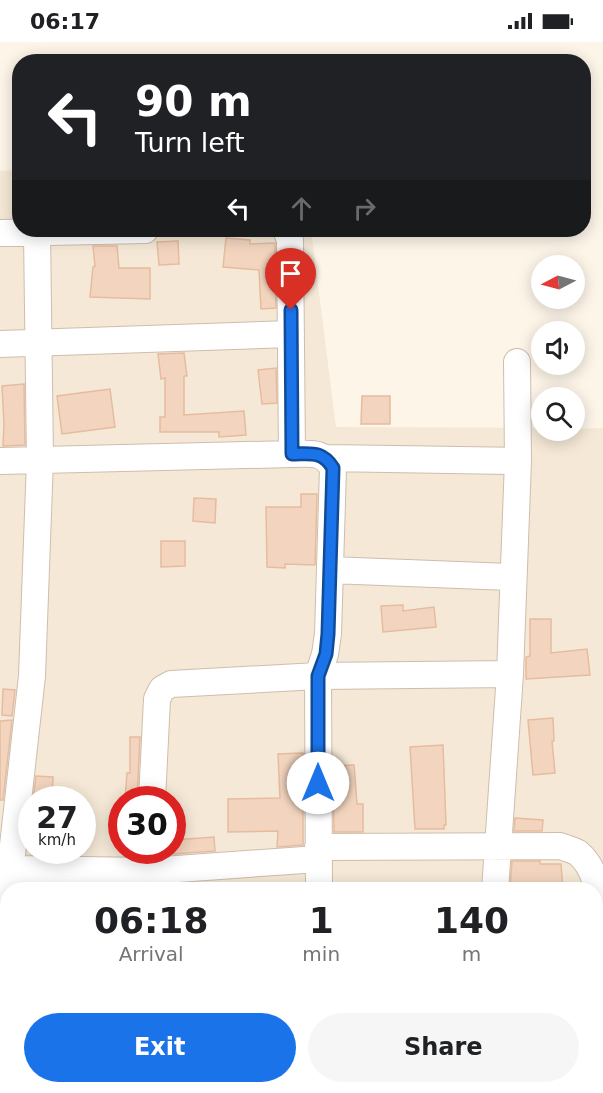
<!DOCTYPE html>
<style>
body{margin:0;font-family:"DejaVu Sans",sans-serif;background:#f6f6f6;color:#202124;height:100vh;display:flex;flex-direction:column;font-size:22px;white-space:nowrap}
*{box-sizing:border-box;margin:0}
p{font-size:20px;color:#757577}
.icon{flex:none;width:33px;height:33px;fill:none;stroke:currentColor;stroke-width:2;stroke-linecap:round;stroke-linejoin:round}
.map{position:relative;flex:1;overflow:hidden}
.drawer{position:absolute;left:0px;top:840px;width:603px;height:212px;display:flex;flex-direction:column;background:#fff;border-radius:24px 24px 0 0;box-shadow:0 3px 15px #0003}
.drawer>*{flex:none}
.hud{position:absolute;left:12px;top:12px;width:579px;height:183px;border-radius:24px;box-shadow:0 3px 15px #0003;background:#202124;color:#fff;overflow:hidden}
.needle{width:39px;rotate:264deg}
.tools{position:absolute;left:531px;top:213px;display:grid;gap:12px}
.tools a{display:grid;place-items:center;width:54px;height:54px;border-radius:50%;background:#fff;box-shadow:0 3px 15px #0003;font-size:30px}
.speed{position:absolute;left:18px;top:744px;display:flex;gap:12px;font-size:30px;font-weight:700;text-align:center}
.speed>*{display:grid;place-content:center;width:78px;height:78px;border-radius:50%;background:#fff;box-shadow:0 3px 15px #0003;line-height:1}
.speed small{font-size:15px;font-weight:400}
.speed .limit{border:9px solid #d22;background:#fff;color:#111}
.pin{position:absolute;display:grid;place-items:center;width:51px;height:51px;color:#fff;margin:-62px -26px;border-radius:50% 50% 50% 0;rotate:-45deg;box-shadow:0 0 6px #0007}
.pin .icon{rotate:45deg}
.me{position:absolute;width:66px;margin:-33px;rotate:0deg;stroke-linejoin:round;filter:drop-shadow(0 0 4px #0008)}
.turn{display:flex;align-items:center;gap:21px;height:126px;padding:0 24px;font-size:27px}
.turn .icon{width:78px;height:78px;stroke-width:2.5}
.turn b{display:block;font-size:42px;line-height:51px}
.lanes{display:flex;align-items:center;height:57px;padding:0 24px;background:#0003;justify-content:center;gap:30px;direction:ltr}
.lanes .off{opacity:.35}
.eta{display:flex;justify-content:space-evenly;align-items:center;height:102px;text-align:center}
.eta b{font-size:36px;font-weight:800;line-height:42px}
.primary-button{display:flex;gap:12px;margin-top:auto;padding:12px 24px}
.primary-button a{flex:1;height:69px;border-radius:36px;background:#1a73e8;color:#fff;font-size:24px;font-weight:800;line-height:69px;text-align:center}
.primary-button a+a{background:#f6f6f6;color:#202124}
.status{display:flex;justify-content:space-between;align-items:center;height:42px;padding:0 30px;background:#fff;direction:ltr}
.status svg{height:16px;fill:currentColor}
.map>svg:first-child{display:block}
</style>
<div class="status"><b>06:17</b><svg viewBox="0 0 49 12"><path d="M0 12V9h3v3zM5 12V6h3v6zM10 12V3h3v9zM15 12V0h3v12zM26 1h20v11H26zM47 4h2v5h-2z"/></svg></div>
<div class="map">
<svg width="603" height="1051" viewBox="0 0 603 1051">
<rect width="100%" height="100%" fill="#fdf5e8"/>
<!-- residential -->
<path fill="#f5e8d6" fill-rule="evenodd" d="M 19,128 L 20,188 L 311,188 L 336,385 L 541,386 L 542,388 L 603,386 L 603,1051 L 0,1051 L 0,129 ZM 32,758 L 82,758 L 82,808 L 32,808 ZM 122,758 L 172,758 L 172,808 L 122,808 ZM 8,848 L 596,848 L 596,1044 L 8,1044 Z"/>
<!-- building -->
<path fill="#f3d5bf" stroke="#e6bc9f" stroke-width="1.5" d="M 226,196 L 250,198 L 250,202 L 275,201 L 276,266 L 261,267 L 259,228 L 223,225 Z
M 178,199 L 179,222 L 159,223 L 157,200 Z
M 93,204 L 117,204 L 119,226 L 150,226 L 150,257 L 90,255 L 93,225 L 95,224 Z
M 184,311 L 187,334 L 184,334 L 184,373 L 244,369 L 246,393 L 219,395 L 219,390 L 160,390 L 160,375 L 165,375 L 165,336 L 161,337 L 158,312 Z
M 276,326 L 277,361 L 262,362 L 258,328 Z
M 24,342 L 25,403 L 3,404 L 4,382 L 2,344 Z
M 110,347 L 115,385 L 62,392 L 57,354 Z
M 362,354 L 390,354 L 390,382 L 361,382 Z
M 301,452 L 317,452 L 315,523 L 285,522 L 285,526 L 267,525 L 266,465 L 301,465 Z
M 194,456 L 216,457 L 215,481 L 193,479 Z
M 161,499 L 185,499 L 185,524 L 161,525 Z
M 403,563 L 403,569 L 434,565 L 436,585 L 383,590 L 381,564 Z
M 530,577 L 551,577 L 551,611 L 587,607 L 590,633 L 526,637 L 526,615 L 530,614 Z
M 3,647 L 15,648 L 12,674 L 2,673 Z
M 553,676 L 554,699 L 552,699 L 555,731 L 533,733 L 528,678 Z
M 12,678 L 3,758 L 0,758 L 0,679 Z
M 130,695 L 140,695 L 137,758 L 125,758 L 127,731 L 130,731 Z
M 443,703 L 446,783 L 444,783 L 444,787 L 415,787 L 410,705 Z
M 303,711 L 303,803 L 277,805 L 278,789 L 228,790 L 228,757 L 280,756 L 278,712 Z
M 354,723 L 357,762 L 363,762 L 363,790 L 334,790 L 333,724 Z
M 36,734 L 53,735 L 52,758 L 33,758 Z
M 515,776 L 543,778 L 542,789 L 514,789 Z
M 214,795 L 215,809 L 173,812 L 173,798 Z
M 512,819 L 540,819 L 540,822 L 561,822 L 563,848 L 510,848 Z"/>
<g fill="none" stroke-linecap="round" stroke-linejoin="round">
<!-- minor casing -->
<g stroke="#cfbdad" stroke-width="28">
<path id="minor" d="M 286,188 L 290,198 L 292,412
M 0,191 L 145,188
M 0,302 L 291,292
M 327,416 L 518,419
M 0,419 L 292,412 C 310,412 322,408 333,426 L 328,592 L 325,612 L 318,634 L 319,848
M 330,528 L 513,535
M 152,758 L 157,657 L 162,647 L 171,642 L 318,634 L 510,632
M 318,805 L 560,804 C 566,806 573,808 578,811 C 600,829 599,862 603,887
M 150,808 L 150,848
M 12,827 L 149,829 L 318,817
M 8,848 L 32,634 L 40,418 L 37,191
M 495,848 L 510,632 L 518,419 L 517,320
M 0,901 L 8,854
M 0,927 L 8,929
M 0,1026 L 8,1028
M 95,1044 L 134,1051
M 152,1051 L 153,1044
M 399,1051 L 489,1046 L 549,1051"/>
</g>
<!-- minor -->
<use href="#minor" stroke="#fff" stroke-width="26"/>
</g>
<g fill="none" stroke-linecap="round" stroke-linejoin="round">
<!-- route casing -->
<g stroke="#114b97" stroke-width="15">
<path id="route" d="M 291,268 L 292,412 C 310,412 322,408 333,426 L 328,592 L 326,612 L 318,634 L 318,741"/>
</g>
<!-- route -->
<use href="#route" stroke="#1a73e8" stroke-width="10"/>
</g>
</svg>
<div class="tools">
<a><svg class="needle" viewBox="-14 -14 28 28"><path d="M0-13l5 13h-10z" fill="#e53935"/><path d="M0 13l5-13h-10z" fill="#757577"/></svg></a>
<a><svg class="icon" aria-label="sound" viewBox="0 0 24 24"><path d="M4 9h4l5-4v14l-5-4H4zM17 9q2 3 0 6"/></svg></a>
<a><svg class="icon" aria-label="search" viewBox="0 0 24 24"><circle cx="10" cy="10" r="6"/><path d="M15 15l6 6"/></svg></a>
</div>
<div class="speed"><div>27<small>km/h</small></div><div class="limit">30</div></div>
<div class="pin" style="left:291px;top:268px;background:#d93025"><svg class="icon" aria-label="arrive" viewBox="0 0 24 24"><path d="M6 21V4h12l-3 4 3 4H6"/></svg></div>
<svg class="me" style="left:318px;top:741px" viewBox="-20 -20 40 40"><circle r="19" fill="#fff"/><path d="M0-13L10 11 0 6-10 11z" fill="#1a73e8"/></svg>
<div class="hud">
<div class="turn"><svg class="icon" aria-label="left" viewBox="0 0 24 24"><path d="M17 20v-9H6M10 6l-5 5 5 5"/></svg><div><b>90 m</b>Turn left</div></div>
<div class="lanes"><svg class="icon" aria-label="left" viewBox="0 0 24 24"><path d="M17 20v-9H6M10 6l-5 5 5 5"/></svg><svg class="icon off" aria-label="ahead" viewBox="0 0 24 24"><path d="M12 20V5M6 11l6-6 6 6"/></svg><svg class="icon off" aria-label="right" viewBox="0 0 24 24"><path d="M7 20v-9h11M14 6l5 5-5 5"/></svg></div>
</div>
<section class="drawer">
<div class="eta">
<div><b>06:18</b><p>Arrival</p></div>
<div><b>1</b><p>min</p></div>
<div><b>140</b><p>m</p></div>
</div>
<div class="primary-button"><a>Exit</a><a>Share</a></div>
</section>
</div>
